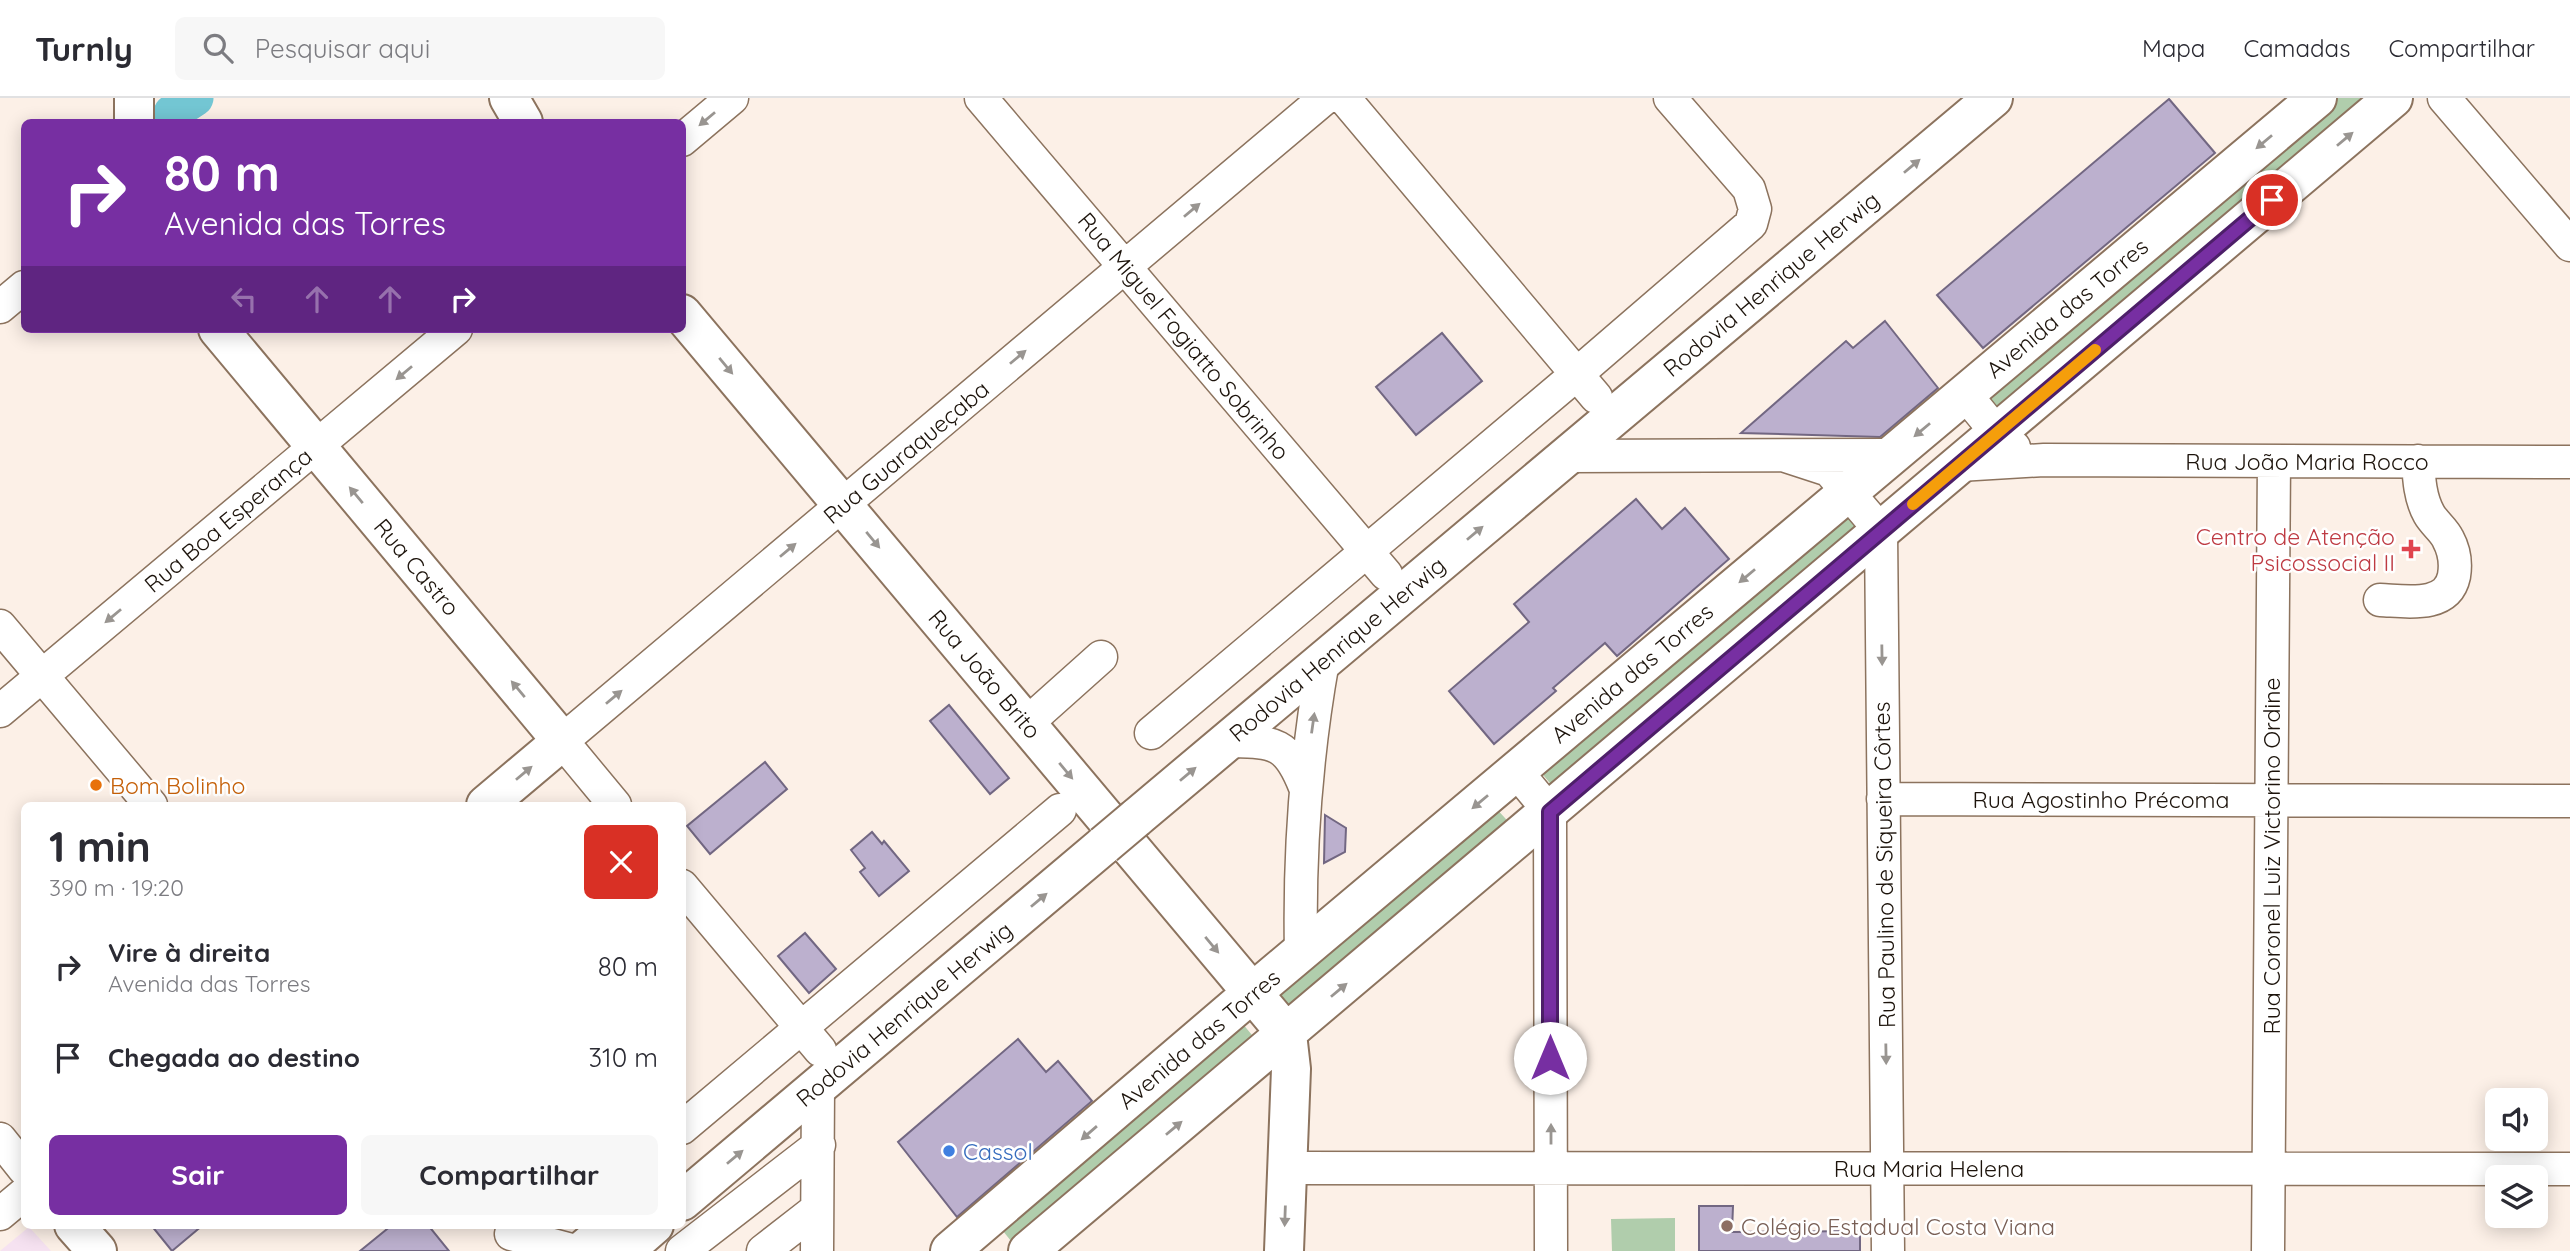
<!DOCTYPE html>
<html lang="pt">
<meta charset="utf-8">
<style>
body{margin:0;font-family:Quicksand,sans-serif;background:#f7f7f7;color:#2b2b33;height:100vh;display:flex;flex-direction:column;font-size:26px;white-space:nowrap}
*{box-sizing:border-box;margin:0}
p{font-size:23px;color:#7c7c81}
.icon{flex:none;width:38px;height:38px;fill:none;stroke:currentColor;stroke-width:2;stroke-linecap:round;stroke-linejoin:round}
.map{position:relative;flex:1;overflow:hidden}
.drawer{position:absolute;left:21px;top:704px;width:665px;height:427px;display:flex;flex-direction:column;background:#fff;border-radius:10px;box-shadow:0 4px 18px #0003}
.drawer>*{flex:none}
.banner{position:absolute;left:21px;top:21px;width:665px;height:214px;border-radius:10px;box-shadow:0 4px 18px #0003;background:#772fa2;color:#fff;overflow:hidden}
.buttons{position:absolute;left:2485px;top:990px;display:grid;gap:14px}
.buttons a{display:grid;place-items:center;width:63px;height:63px;border-radius:10px;background:#fff;box-shadow:0 4px 18px #0003;font-size:35px}
.pin{position:absolute;display:grid;place-items:center;width:60px;height:60px;color:#fff;margin:-30px;border:4px solid #fff;border-radius:50%;box-shadow:0 2px 7px #0007}
.me{position:absolute;width:77px;margin:-38px;rotate:0deg;stroke-linejoin:round;filter:drop-shadow(0 0 5px #0008)}
.turn{display:flex;align-items:center;gap:24px;height:147px;padding:0 28px;font-size:32px}
.turn .icon{width:91px;height:91px;stroke-width:2.5}
.turn b{display:block;font-size:49px;line-height:60px}
.lanes{display:flex;align-items:center;height:66px;padding:0 28px;background:#0003;justify-content:center;gap:35px;direction:ltr}
.lanes .off{opacity:.35}
.round{display:grid;place-items:center;flex:none;width:74px;height:74px;border-radius:10px;background:#f7f7f7}
.overview{display:flex;align-items:center;justify-content:space-between;height:119px;padding:0 28px}
h1{font-size:42px;font-weight:700;line-height:52px}
.action{display:flex;gap:14px;margin-top:auto;padding:14px 28px}
.action a{flex:1;height:80px;border-radius:10px;background:#772fa2;color:#fff;font-size:28px;font-weight:700;line-height:80px;text-align:center}
.action a+a{background:#f7f7f7;color:#2b2b33}
ul{padding:0;list-style:none}
li{display:flex;align-items:center;gap:21px;height:91px;padding:0 28px}
li div{flex:1}
li b{display:block;font-size:26px}
li em{font-style:normal}
header{display:flex;align-items:center;gap:42px;box-sizing:border-box;height:98px;padding:0 35px;background:#fff;border-bottom:2px solid #e1e1e2}
header strong{font-size:33px}
nav{display:flex;gap:38px;margin-inline-start:auto;font-size:24px}
.search{width:490px;height:63px;background:#f7f7f7;display:flex;align-items:center;gap:18px;box-sizing:border-box;padding:0 24px;border-radius:10px;color:#7c7c81;font-size:26px}
.map>svg:first-child{display:block}
</style>
<header>
<strong>Turnly</strong>
<div class="search"><svg class="icon" aria-label="search" viewBox="0 0 24 24"><circle cx="10" cy="10" r="6"/><path d="M15 15l6 6"/></svg>Pesquisar aqui</div>
<nav><a>Mapa</a><a>Camadas</a><a>Compartilhar</a></nav>
</header>
<div class="map">
<svg width="2570" height="1153" viewBox="0 0 2570 1153">
<rect width="100%" height="100%" fill="#fcf0e7"/>
<!-- commercial -->
<path fill="#f6e2f1" d="M 29,1129 L 51,1153 L 0,1153 Z"/>
<!-- green -->
<path fill="#b0cdac" d="M 2331,0 L 2371,0 L 1998,320 L 1981,301 Z
M 1849,411 L 1864,430 L 1559,696 L 1539,672 Z
M 1494,708 L 1515,731 L 1285,924 L 1269,898 Z
M 1242,925 L 1262,949 L 1019,1153 L 999,1128 Z
M 1675,1120 L 1675,1153 L 1612,1153 L 1611,1121 Z"/>
<g fill="none" stroke-linecap="round" stroke-linejoin="round">
<!-- river -->
<path stroke="#73c6d3" stroke-width="37" d="M 172,15 L 195,0"/>
</g>
<!-- building -->
<path fill="#bcb0ce" stroke="#726782" stroke-width="2" d="M 2169,1 L 2215,55 L 1983,250 L 1937,197 Z
M 1885,223 L 1938,290 L 1880,339 L 1741,335 L 1846,243 L 1853,250 Z
M 1442,235 L 1482,283 L 1416,337 L 1376,289 Z
M 1636,401 L 1662,431 L 1685,410 L 1729,461 L 1617,558 L 1605,545 L 1553,590 L 1556,593 L 1494,646 L 1449,593 L 1529,524 L 1514,506 Z
M 949,607 L 1009,680 L 990,696 L 930,623 Z
M 765,664 L 787,691 L 710,756 L 687,728 Z
M 1325,717 L 1346,730 L 1345,754 L 1324,765 Z
M 872,734 L 882,746 L 884,743 L 909,773 L 879,798 L 860,774 L 865,770 L 851,752 Z
M 805,835 L 836,871 L 809,895 L 778,858 Z
M 1018,941 L 1046,974 L 1058,963 L 1092,1003 L 957,1119 L 898,1044 Z
M 1699,1108 L 1733,1108 L 1732,1134 L 1860,1133 L 1860,1153 L 1699,1153 Z
M 151,1127 L 203,1127 L 172,1153 Z
M 392,1127 L 428,1127 L 449,1153 L 360,1153 Z"/>
<g fill="none" stroke-linecap="round" stroke-linejoin="round">
<!-- minor casing -->
<g stroke="#8c735e" stroke-width="35">
<path id="minor" d="M 981,0 L 1386,476
M 1344,0 L 1596,299
M 2444,0 L 2570,147
M 682,42 L 732,0
M 0,209 L 24,189
M 1965,296 L 1997,335 L 2014,349
M 1567,358 L 1892,357
M 1786,358 L 1829,372 L 1881,433 L 1888,1153
M 1959,367 L 2044,362 L 2570,364
M 2380,502 C 2406,503 2447,511 2454,478 C 2456,466 2454,452 2448,441 C 2444,432 2434,425 2429,416 C 2420,400 2419,381 2418,363
M 0,528 L 151,707
M 0,613 L 456,231
M 1026,626 L 1101,559
M 1151,635 L 1577,276 L 1751,126 L 1755,111 L 1749,91 L 1670,0
M 1228,643 C 1274,644 1287,643 1305,689
M 1516,673 L 1550,714 L 1551,1153
M 1883,701 L 2570,703
M 615,707 L 562,643 L 1325,0
M 682,788 L 820,952
M 1301,854 C 1299,757 1306,658 1323,563
M 682,1030 L 1060,712
M 0,1041 L 24,1071
M 1287,1070 L 2570,1071
M 0,1116 L 24,1096
M 511,1136 L 575,1153
M 682,1153 L 819,1047
M 763,1153 L 817,1111
M 817,1153 L 818,989
M 2268,1153 L 2274,363"/>
</g>
<!-- major casing -->
<g stroke="#8c735e" stroke-width="42">
<path id="major" d="M 134,0 L 134,24
M 509,0 L 523,24
M 682,216 L 1287,936 L 1291,971 L 1284,1153
M 218,231 L 562,643 L 486,707
M 74,1127 L 97,1153
M 950,1153 L 1252,895 L 2317,0
M 1028,1153 L 2393,0"/>
</g>
<!-- highway casing -->
<g stroke="#8c735e" stroke-width="42">
<path id="highway" d="M 1136,720 L 1993,0
M 682,1103 L 1104,747
M 582,1153 L 613,1127
M 624,1153 L 654,1127"/>
</g>
<!-- minor -->
<use href="#minor" stroke="#fff" stroke-width="32"/>
<!-- major -->
<use href="#major" stroke="#fff" stroke-width="38"/>
<!-- highway -->
<use href="#highway" stroke="#fff" stroke-width="38"/>
<!-- highway-bridge casing -->
<g stroke="#8c735e" stroke-width="42" stroke-linecap="butt">
<path id="highway-bridge" d="M 1104,747 L 1136,720"/>
</g>
<!-- highway-bridge -->
<use href="#highway-bridge" stroke="#fff" stroke-width="38"/>
</g>
<!-- one-way arrows -->
<defs><path id="oneway-solid" d="M-6-.8H1V-3.2L6.5 0L1 3.2V.8H-6Z" transform="scale(1.75)"/></defs>
<g fill="#999591">
<use href="#oneway-solid" transform="translate(707 21) rotate(140)"/>
<use href="#oneway-solid" transform="translate(2345 41) rotate(-40)"/>
<use href="#oneway-solid" transform="translate(2264 44) rotate(140)"/>
<use href="#oneway-solid" transform="translate(1912 68) rotate(-40)"/>
<use href="#oneway-solid" transform="translate(1192 112) rotate(-40)"/>
<use href="#oneway-solid" transform="translate(1018 259) rotate(-40)"/>
<use href="#oneway-solid" transform="translate(726 268) rotate(50)"/>
<use href="#oneway-solid" transform="translate(404 275) rotate(140)"/>
<use href="#oneway-solid" transform="translate(1922 332) rotate(140)"/>
<use href="#oneway-solid" transform="translate(356 397) rotate(-130)"/>
<use href="#oneway-solid" transform="translate(1475 435) rotate(-40)"/>
<use href="#oneway-solid" transform="translate(873 442) rotate(50)"/>
<use href="#oneway-solid" transform="translate(788 452) rotate(-40)"/>
<use href="#oneway-solid" transform="translate(1747 478) rotate(140)"/>
<use href="#oneway-solid" transform="translate(113 518) rotate(140)"/>
<use href="#oneway-solid" transform="translate(1882 557) rotate(89)"/>
<use href="#oneway-solid" transform="translate(518 591) rotate(-130)"/>
<use href="#oneway-solid" transform="translate(614 599) rotate(-40)"/>
<use href="#oneway-solid" transform="translate(1313 625) rotate(-82)"/>
<use href="#oneway-solid" transform="translate(1066 673) rotate(50)"/>
<use href="#oneway-solid" transform="translate(524 675) rotate(-40)"/>
<use href="#oneway-solid" transform="translate(1188 676) rotate(-40)"/>
<use href="#oneway-solid" transform="translate(1480 704) rotate(140)"/>
<use href="#oneway-solid" transform="translate(1039 802) rotate(-40)"/>
<use href="#oneway-solid" transform="translate(1212 847) rotate(50)"/>
<use href="#oneway-solid" transform="translate(1339 892) rotate(-40)"/>
<use href="#oneway-solid" transform="translate(1886 956) rotate(89)"/>
<use href="#oneway-solid" transform="translate(1174 1030) rotate(-40)"/>
<use href="#oneway-solid" transform="translate(1089 1035) rotate(139)"/>
<use href="#oneway-solid" transform="translate(1551 1036) rotate(-90)"/>
<use href="#oneway-solid" transform="translate(735 1059) rotate(-40)"/>
<use href="#oneway-solid" transform="translate(1285 1118) rotate(92)"/>
</g>
<g fill="none" stroke-linecap="round" stroke-linejoin="round">
<!-- route casing -->
<g stroke="#4d1f69" stroke-width="18">
<path id="route" d="M 1550,960 L 1550,714 L 2272,102"/>
</g>
<!-- route -->
<use href="#route" stroke="#772fa2" stroke-width="12"/>
<!-- slow -->
<path stroke="#f59e0b" stroke-width="12" d="M 1913,406 L 2095,252"/>
</g>
<!-- markers -->
<path fill="#e0444e" stroke="#fff" stroke-width="2.5" d="M2407.5 440.5h7v7h7v7h-7v7h-7v-7h-7v-7h7z"/>
<circle fill="#e8710a" stroke="#fff" stroke-width="2.5" cx="96" cy="687" r="7"/>
<circle fill="#3f7fe0" stroke="#fff" stroke-width="2.5" cx="949" cy="1053" r="7"/>
<circle fill="#8d6e63" stroke="#fff" stroke-width="2.5" cx="1727" cy="1128" r="7"/>
<g text-anchor="middle" dominant-baseline="central" stroke-width="5" stroke-linejoin="round" paint-order="stroke">
<!-- street labels -->
<g font-size="23" fill="#1c130b" stroke="#fff">
<text transform="translate(1771 186) rotate(-40)">Rodovia Henrique Herwig</text>
<text transform="translate(2067 210) rotate(-40)">Avenida das Torres</text>
<text transform="translate(1184 238) rotate(50)">Rua Miguel Fogiatto Sobrinho</text>
<text transform="translate(906 354) rotate(-40)">Rua Guaraqueçaba</text>
<text x="2307" y="363">Rua João Maria Rocco</text>
<text transform="translate(228 422) rotate(-40)">Rua Boa Esperança</text>
<text transform="translate(417 469) rotate(50)">Rua Castro</text>
<text transform="translate(1337 551) rotate(-40)">Rodovia Henrique Herwig</text>
<text transform="translate(1632 575) rotate(-40)">Avenida das Torres</text>
<text transform="translate(985 576) rotate(50)">Rua João Brito</text>
<text x="2101" y="701">Rua Agostinho Précoma</text>
<text transform="translate(2271 758) rotate(-90)">Rua Coronel Luiz Victorino Ordine</text>
<text transform="translate(1884 767) rotate(-91)">Rua Paulino de Siqueira Côrtes</text>
<text transform="translate(904 916) rotate(-40)">Rodovia Henrique Herwig</text>
<text transform="translate(1199 941) rotate(-40)">Avenida das Torres</text>
<text x="1929" y="1070">Rua Maria Helena</text>
</g>
<!-- health labels -->
<g font-size="23" fill="#be3a42" stroke="#fff" text-anchor="end">
<text x="2395" y="438">Centro de Atenção<tspan x="2395" dy="26">Psicossocial II</tspan></text>
</g>
<!-- food labels -->
<g font-size="23" fill="#c56008" stroke="#fff" text-anchor="start">
<text x="110" y="687">Bom Bolinho</text>
</g>
<!-- shop labels -->
<g font-size="23" fill="#366cbe" stroke="#fff" text-anchor="start">
<text x="963" y="1053">Cassol</text>
</g>
<!-- education labels -->
<g font-size="23" fill="#785e54" stroke="#fff" text-anchor="start">
<text x="1741" y="1128">Colégio Estadual Costa Viana</text>
</g>
</g>
</svg>
<div class="buttons">
<a><svg class="icon" aria-label="sound" viewBox="0 0 24 24"><path d="M4 9h4l5-4v14l-5-4H4zM17 9q2 3 0 6"/></svg></a>
<a><svg class="icon" aria-label="layers" viewBox="0 0 24 24"><path d="M12 4l9 5-9 5-9-5zM3 14l9 5 9-5"/></svg></a>
</div>
<div class="pin" style="left:2272px;top:102px;background:#d93025"><svg class="icon" aria-label="arrive" viewBox="0 0 24 24"><path d="M6 21V4h12l-3 4 3 4H6"/></svg></div>
<svg class="me" style="left:1550px;top:960px" viewBox="-20 -20 40 40"><circle r="19" fill="#fff"/><path d="M0-13L10 11 0 6-10 11z" fill="#772fa2"/></svg>
<div class="banner">
<div class="turn"><svg class="icon" aria-label="right" viewBox="0 0 24 24"><path d="M7 20v-9h11M14 6l5 5-5 5"/></svg><div><b>80 m</b>Avenida das Torres</div></div>
<div class="lanes"><svg class="icon off" aria-label="left" viewBox="0 0 24 24"><path d="M17 20v-9H6M10 6l-5 5 5 5"/></svg><svg class="icon off" aria-label="ahead" viewBox="0 0 24 24"><path d="M12 20V5M6 11l6-6 6 6"/></svg><svg class="icon off" aria-label="ahead" viewBox="0 0 24 24"><path d="M12 20V5M6 11l6-6 6 6"/></svg><svg class="icon" aria-label="right" viewBox="0 0 24 24"><path d="M7 20v-9h11M14 6l5 5-5 5"/></svg></div>
</div>
<section class="drawer">
<div class="overview"><div><h1>1 min</h1><p>390 m · 19:20</p></div><a class="round" style="background:#d93025;color:#fff"><svg class="icon" aria-label="close" viewBox="0 0 24 24"><path d="M6 6l12 12M18 6L6 18"/></svg></a></div>
<ul>
<li><svg class="icon" aria-label="right" viewBox="0 0 24 24"><path d="M7 20v-9h11M14 6l5 5-5 5"/></svg><div><b>Vire à direita</b><p>Avenida das Torres</p></div><em>80 m</em></li>
<li><svg class="icon" aria-label="arrive" viewBox="0 0 24 24"><path d="M6 21V4h12l-3 4 3 4H6"/></svg><div><b>Chegada ao destino</b></div><em>310 m</em></li>
</ul>
<div class="action"><a>Sair</a><a>Compartilhar</a></div>
</section>
</div>
